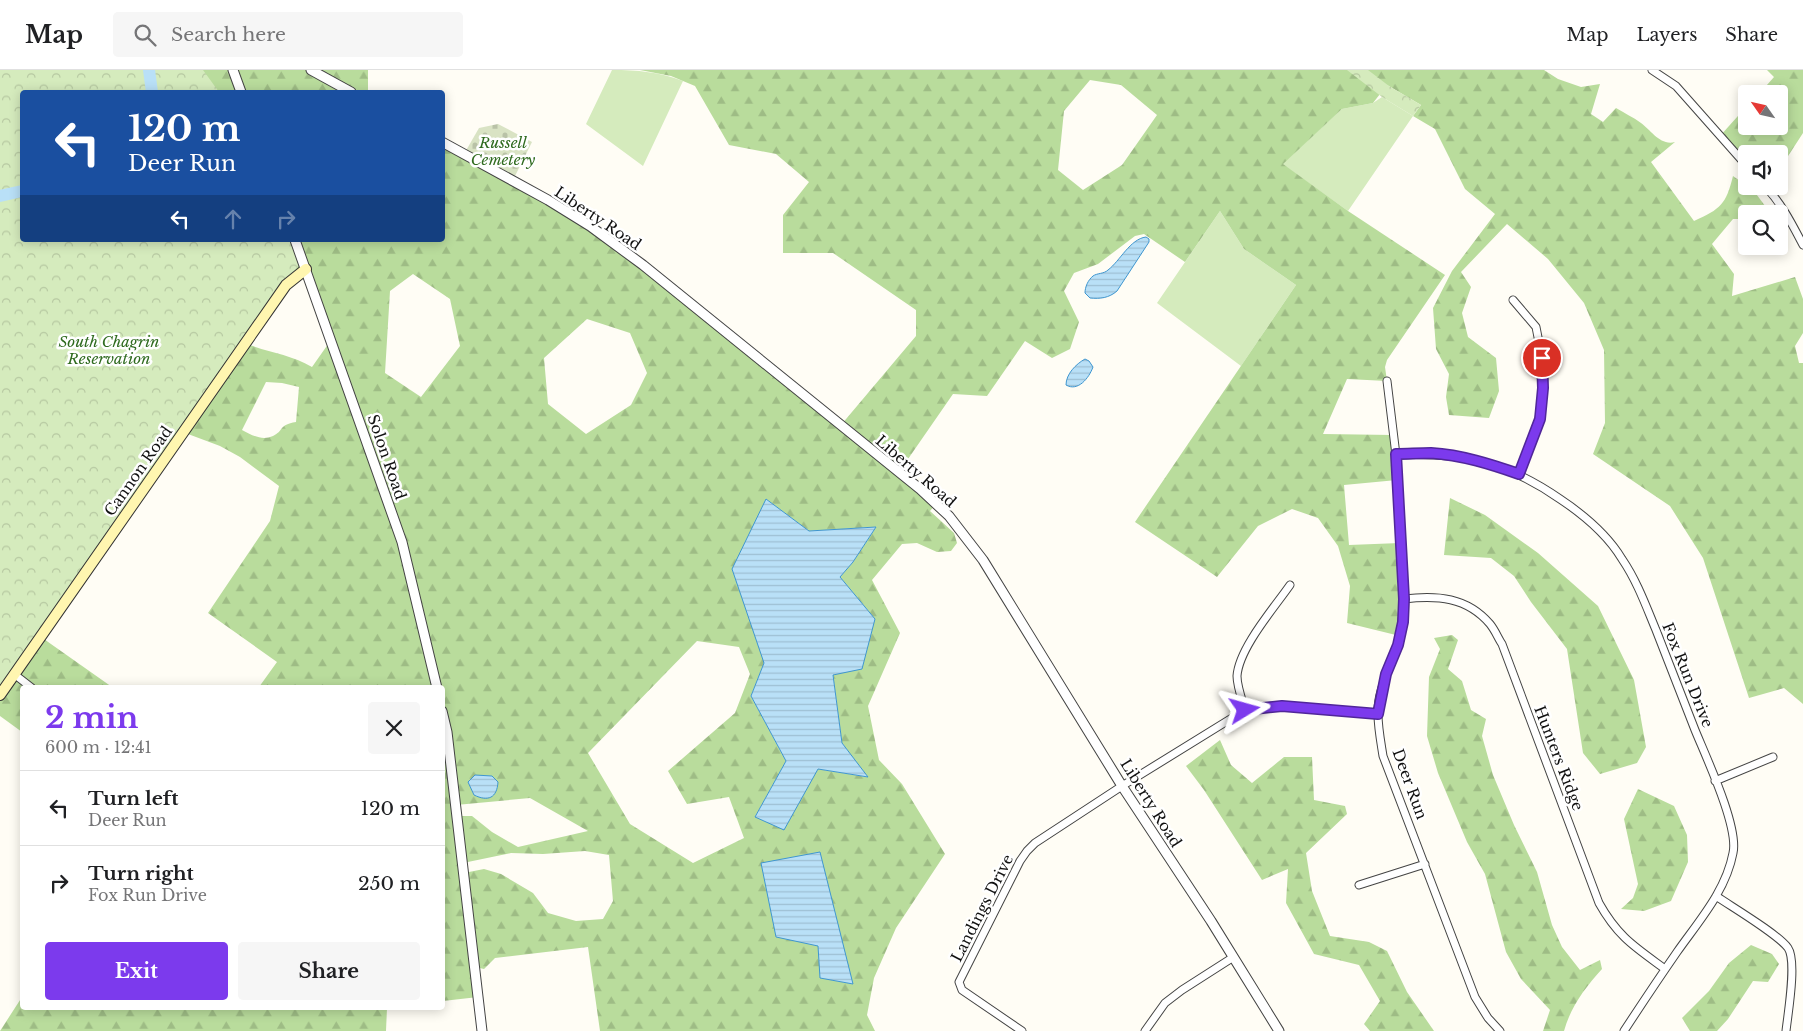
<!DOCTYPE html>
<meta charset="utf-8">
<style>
body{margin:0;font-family:"Libre Baskerville",serif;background:#f6f6f6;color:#202124;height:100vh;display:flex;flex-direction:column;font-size:19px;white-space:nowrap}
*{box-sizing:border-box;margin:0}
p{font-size:16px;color:#757577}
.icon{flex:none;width:28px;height:28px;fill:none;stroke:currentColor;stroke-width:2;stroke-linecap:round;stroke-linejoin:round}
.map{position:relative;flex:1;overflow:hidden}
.side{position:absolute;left:20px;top:615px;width:425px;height:325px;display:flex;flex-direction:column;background:#fff;border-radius:5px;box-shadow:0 2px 12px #0003}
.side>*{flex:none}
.hud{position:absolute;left:20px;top:20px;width:425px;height:152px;border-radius:5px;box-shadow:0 2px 12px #0003;background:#1a4fa0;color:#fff;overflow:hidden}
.needle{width:32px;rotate:304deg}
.tools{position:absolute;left:1738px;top:15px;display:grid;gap:10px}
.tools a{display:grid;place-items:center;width:50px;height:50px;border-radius:5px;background:#fff;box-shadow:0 2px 12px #0003;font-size:25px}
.pin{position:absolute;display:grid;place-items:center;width:42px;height:42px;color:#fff;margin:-21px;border:2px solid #fff;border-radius:50%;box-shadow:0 1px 5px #0007}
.me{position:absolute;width:55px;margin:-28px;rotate:82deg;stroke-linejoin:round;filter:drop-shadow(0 0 4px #0008)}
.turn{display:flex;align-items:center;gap:18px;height:105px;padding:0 25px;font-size:22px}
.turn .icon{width:65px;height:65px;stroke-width:2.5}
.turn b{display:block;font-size:35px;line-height:42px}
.lanes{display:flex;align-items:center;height:48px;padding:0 25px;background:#0003;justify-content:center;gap:25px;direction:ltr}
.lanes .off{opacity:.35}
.round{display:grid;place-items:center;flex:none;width:52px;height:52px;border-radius:5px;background:#f6f6f6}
.headline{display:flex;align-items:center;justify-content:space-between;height:85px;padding:0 25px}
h1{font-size:30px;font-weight:800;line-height:38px;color:#7c3aed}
.button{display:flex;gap:10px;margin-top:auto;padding:10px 25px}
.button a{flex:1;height:58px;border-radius:5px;background:#7c3aed;color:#fff;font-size:20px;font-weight:800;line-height:58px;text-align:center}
.button a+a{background:#f6f6f6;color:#202124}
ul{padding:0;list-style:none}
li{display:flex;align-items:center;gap:15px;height:75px;padding:0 25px;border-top:1px solid #e0e0e0}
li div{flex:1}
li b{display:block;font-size:19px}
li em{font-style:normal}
header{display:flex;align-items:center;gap:30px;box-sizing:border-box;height:70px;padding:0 25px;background:#fff;border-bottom:1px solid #e0e0e0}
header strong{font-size:24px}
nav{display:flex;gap:28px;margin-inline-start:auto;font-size:18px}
.search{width:350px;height:45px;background:#f6f6f6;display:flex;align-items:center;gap:12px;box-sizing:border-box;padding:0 18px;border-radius:5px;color:#757577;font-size:19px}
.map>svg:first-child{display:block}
</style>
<header>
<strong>Map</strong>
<div class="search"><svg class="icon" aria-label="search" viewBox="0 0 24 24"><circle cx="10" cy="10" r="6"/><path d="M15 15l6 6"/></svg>Search here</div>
<nav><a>Map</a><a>Layers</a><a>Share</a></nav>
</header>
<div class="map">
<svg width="1803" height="961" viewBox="0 0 1803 961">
<defs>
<pattern id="forest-firs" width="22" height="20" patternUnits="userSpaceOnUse" patternTransform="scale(1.25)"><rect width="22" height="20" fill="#b9dc9c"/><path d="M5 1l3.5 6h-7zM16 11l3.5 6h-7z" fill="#9ebc85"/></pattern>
<pattern id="cemetery-stones" width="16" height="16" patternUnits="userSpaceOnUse" patternTransform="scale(1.25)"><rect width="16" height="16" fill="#d9e3c4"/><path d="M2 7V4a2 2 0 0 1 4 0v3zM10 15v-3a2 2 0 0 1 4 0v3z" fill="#b9c2a7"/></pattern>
<pattern id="park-crowns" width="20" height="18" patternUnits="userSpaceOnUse" patternTransform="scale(1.25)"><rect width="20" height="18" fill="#d5ebbd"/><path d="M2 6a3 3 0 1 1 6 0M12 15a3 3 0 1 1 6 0" fill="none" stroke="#b6c8a1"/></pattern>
<pattern id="water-rules" width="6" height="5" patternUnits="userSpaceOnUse" patternTransform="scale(1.25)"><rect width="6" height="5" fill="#b9e0f7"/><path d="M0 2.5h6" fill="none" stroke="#9ebfd3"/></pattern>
</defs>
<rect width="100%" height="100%" fill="#fffdf5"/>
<!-- grass -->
<path fill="#d5ebbd" d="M 612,0 C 637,0 660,2 683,11 L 643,96 L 586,54 Z
M 1382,27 L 1413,46 L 1348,141 L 1282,94 L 1342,39 L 1373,33 Z
M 1220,141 L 1244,179 L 1296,215 L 1241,296 L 1157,233 Z"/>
<!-- forest -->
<path fill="url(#forest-firs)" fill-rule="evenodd" d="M 162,0 L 368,0 L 368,22 L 166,22 Z
M 640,0 L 1544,0 L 1558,9 L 1581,17 L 1600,14 L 1591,44 L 1603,52 L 1616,38 C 1624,43 1633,47 1641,53 C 1651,60 1660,76 1675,72 L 1651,92 L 1694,151 C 1721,139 1726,134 1733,106 L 1754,121 L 1771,144 L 1746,144 L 1746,149 L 1733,149 L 1712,174 L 1734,204 L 1732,226 L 1795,207 L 1803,229 L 1803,263 L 1795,276 L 1799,293 L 1803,293 L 1803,634 L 1784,618 L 1749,628 L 1703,488 L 1670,436 L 1593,384 L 1605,353 L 1604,280 L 1584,233 L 1548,189 L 1507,154 L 1461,202 L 1471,217 L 1462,243 L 1468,267 L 1496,288 L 1499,321 L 1489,348 L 1449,345 L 1446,327 L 1449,304 L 1436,279 L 1433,238 L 1452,201 L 1495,144 L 1465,119 L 1435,59 L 1413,46 L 1421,35 L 1387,15 L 1373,33 L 1342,39 L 1283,94 L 1348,141 L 1445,205 L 1387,290 L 1385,297 L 1387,311 L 1347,309 L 1323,364 L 1393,365 L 1397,410 L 1344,415 L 1349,475 L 1400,473 L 1402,503 L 1400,566 L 1347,553 L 1350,516 L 1338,476 L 1318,448 L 1292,439 L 1258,456 L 1217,507 L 1135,452 L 1296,215 L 1244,179 L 1220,141 L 1185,192 L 1144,164 L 1135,166 L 1098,194 L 1074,203 L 1064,221 L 1079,252 L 1070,279 L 1052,288 L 1025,271 L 987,326 L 953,324 L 899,402 L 936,434 L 930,441 L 954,463 L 957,473 L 951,481 L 937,482 L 917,473 L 902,474 L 872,510 L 900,563 L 868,636 L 879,690 L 902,714 L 945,784 L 896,858 L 874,908 L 867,945 L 875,961 L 600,961 L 588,877 L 495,888 L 484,899 L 475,897 L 478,927 L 443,931 L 442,618 L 259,617 L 277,592 L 208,543 L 270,451 L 279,416 L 240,387 L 220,376 L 188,364 L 250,275 C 271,283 292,285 312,297 L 331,270 L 306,199 L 286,215 L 41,567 L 112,617 L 22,618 L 22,662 L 0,646 L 0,154 L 22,170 L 442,170 L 443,72 L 590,156 L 841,355 L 916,266 L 916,240 L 833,183 L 783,183 L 783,145 L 809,112 L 776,84 L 729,75 L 695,16 L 671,6 ZM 1090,10 L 1121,15 L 1157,45 L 1122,95 L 1083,120 L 1058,100 L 1064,41 ZM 413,204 L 450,229 L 460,276 L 421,327 L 385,303 L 390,221 ZM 587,249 L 630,263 L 647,303 L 631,335 L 586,364 L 548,334 L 544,288 ZM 266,312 L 282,313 L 299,317 L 296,352 C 278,355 284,361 273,366 C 262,371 251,365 242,360 ZM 766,429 L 809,461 L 876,457 L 853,492 L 840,507 L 875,549 L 833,605 L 842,673 L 867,707 L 818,699 L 755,747 L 786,691 L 751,626 L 764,593 ZM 697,571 L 739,577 L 750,604 L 735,643 L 668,701 L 687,734 L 729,727 L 744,768 L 693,793 L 630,754 L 588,683 ZM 530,728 L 588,761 L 518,777 L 492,762 L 472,746 L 457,746 L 456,735 ZM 585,781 L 609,785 L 613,831 L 603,849 L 576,851 L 548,843 L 533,823 L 501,804 L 484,799 L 464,803 L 463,793 L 511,783 L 543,784 ZM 818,876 L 853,914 L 821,908 Z
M 1767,0 L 1803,0 L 1803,63 L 1779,100 L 1779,84 L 1746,84 L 1746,95 L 1720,66 L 1746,37 L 1746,56 L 1779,56 L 1779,24 L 1759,24 L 1774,7 Z
M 1450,428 L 1485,445 L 1538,483 L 1598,536 L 1634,610 L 1646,677 L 1637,693 L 1600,704 L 1583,683 L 1567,579 L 1531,532 L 1514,506 L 1491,488 L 1444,485 Z
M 1452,565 L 1458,570 L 1448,599 L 1462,611 L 1471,640 L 1486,649 L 1482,666 L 1493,705 L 1514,755 L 1537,802 L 1552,855 L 1562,877 L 1580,900 L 1600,890 L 1602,899 C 1585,918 1571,936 1564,961 L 1543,961 L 1550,940 L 1521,909 L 1506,882 L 1485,804 L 1467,772 L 1438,703 L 1427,666 L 1429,607 L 1440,579 L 1434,568 Z
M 1220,670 L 1231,695 L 1252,713 L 1284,687 L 1312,687 L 1314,730 L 1345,736 L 1347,744 L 1306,783 L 1312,821 L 1330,866 L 1369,872 L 1387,881 L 1407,922 L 1434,961 L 1370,961 L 1364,954 L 1380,931 L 1359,895 L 1314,884 L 1286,833 L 1288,799 L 1262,810 L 1204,720 L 1186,696 Z
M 1638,719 L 1674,736 L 1687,765 L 1688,792 L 1671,831 L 1644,841 L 1621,839 L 1633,828 L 1638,814 L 1624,749 Z
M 1751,875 L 1772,884 L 1779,894 L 1768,912 L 1753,911 L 1728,949 L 1717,961 L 1690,961 L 1682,948 L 1709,921 L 1729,893 Z
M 22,927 L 22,938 L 387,938 L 386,961 L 0,961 Z"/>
<!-- cemetery -->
<path fill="url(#cemetery-stones)" d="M 498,54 L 532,72 L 513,110 L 464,84 L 479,58 Z"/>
<!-- park -->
<path fill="url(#park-crowns)" d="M 0,0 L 203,0 L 219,22 L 22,22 L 22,170 L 293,170 L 301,192 L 0,623 Z
M 1347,0 L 1368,0 L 1389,16 L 1421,35 L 1413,46 L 1382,27 Z"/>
<!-- water -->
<path fill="url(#water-rules)" stroke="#3f96cf" d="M 1146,167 L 1149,169 L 1149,172 L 1117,221 C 1109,228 1100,229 1090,228 L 1085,223 C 1085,217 1088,210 1093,206 C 1097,203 1104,204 1108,200 C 1120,191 1130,169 1146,167 Z
M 1085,289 L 1089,291 L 1093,297 C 1089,308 1078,322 1066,315 C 1066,304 1076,294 1085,289 Z
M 766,429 L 809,461 L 876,457 L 853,492 L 840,507 L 875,549 L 862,599 L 833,605 L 842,673 L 868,707 L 818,699 L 784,760 L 755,747 L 786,691 L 751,626 L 764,593 L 732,499 Z
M 475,705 L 492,706 L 498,712 C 497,728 488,732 474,725 L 468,712 Z
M 820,782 L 853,914 L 820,908 L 818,876 L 776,867 L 761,793 Z"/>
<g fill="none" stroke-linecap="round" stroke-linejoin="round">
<!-- river -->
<path stroke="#b9e0f7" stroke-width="12" d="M 149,0 L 152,22
M 0,126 L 22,121"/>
<!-- minor casing -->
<g stroke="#444" stroke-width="9">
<path id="minor" d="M 1652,0 L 1676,16 L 1746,95
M 1765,116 C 1782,134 1792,154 1803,175
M 1513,230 L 1536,257 L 1542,288 L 1543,318 L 1539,349 L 1519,404
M 1387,311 L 1396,385 L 1404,529 C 1403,545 1402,559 1398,575 C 1391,598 1377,619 1378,644 C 1378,658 1381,673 1383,686 L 1475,927 L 1488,948 L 1500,961
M 1396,385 C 1462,382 1505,391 1560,429 C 1584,445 1607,464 1622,489 C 1637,511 1646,536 1656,560 C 1669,594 1682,627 1695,660 C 1706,687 1739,757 1733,783 C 1726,821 1698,852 1677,882 C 1659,908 1641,935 1624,961
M 1404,529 C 1437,525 1467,527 1490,554 C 1495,560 1498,568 1502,574 L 1599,833 C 1618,867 1635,877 1665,899
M 14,604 L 32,618
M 1245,640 C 1242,630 1237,616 1237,606 C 1239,578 1274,538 1290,515
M 1715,711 L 1773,687
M 1359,815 L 1425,794
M 1716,826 C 1732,837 1778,864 1788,878 C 1797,891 1788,943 1786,961
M 1022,961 L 962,920 L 959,912 L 1020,791 L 1027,781 L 1035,773 L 1122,716 L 1245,640 L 1282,636 L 1377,644
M 1145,961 L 1165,933 L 1182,920 L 1232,888"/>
</g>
<!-- tertiary casing -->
<g stroke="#444" stroke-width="11">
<path id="tertiary" d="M 233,0 L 241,22
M 311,0 L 351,22
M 442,72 L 548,130 L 590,156 L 643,195 L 920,419 L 949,446 L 983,490 L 1122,716 L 1211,851 L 1279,961
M 295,170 L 402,472 L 437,618
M 442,641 L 447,662 L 482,961"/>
</g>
<!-- secondary casing -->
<g stroke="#333" stroke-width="12">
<path id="secondary" d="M 0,625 L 286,215 L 306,199"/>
</g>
<!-- minor -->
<use href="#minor" stroke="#fff" stroke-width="7"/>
<!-- tertiary -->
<use href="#tertiary" stroke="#fff" stroke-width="9"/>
<!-- secondary -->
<use href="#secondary" stroke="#fff6b0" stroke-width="10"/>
</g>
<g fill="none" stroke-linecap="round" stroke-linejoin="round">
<!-- route casing -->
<g stroke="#51269a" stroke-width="12">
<path id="route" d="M 1245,640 L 1282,636 L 1378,644 L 1386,604 L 1398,575 L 1403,552 L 1404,529 L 1396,384 C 1407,384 1419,383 1431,383 C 1462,385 1490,394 1519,404 L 1540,349 L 1543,318 L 1542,288"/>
</g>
<!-- route -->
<use href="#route" stroke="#7c3aed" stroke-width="9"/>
</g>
<g text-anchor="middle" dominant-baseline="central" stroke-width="5" stroke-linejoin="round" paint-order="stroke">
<!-- park labels -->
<g font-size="15" font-style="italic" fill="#2f6b1f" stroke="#fff">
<text x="503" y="72">Russell<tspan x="503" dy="17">Cemetery</tspan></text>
<text x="109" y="271">South Chagrin<tspan x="109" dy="17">Reservation</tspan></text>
</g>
<!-- street labels -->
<g font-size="15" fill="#111" stroke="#fff">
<text transform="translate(598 148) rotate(34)">Liberty Road</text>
<text transform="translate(387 387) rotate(71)">Solon Road</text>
<text transform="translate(138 401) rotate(-55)">Cannon Road</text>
<text transform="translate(916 401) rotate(41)">Liberty Road</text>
<text transform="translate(1688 605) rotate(68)">Fox Run Drive</text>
<text transform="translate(1559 688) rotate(69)">Hunters Ridge</text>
<text transform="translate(1410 714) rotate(70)">Deer Run</text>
<text transform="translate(1151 733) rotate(58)">Liberty Road</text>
<text transform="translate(982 838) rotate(-63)">Landings Drive</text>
</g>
</g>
</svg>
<div class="tools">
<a><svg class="needle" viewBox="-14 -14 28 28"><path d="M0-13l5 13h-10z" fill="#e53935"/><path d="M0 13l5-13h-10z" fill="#757577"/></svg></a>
<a><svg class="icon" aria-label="sound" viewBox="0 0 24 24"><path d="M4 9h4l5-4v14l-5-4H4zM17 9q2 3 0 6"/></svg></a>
<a><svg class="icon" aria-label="search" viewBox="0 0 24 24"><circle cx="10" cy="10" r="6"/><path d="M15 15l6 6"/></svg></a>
</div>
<div class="pin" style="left:1542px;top:288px;background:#d93025"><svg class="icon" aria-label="arrive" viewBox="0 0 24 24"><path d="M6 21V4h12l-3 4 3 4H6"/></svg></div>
<svg class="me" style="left:1245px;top:640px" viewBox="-20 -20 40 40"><path d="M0-17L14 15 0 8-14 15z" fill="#7c3aed" stroke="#fff" stroke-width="4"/></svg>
<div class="hud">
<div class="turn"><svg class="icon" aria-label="left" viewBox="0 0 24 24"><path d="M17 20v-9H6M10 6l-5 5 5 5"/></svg><div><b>120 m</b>Deer Run</div></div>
<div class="lanes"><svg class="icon" aria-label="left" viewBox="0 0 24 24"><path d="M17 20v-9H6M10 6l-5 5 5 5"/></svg><svg class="icon off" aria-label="ahead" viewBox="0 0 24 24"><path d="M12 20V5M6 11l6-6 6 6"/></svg><svg class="icon off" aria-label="right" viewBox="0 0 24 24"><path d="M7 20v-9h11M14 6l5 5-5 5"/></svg></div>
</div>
<section class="side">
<div class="headline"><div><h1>2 min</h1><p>600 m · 12:41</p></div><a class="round"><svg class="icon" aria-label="close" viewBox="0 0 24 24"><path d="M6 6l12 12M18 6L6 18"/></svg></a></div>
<ul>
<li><svg class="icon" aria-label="left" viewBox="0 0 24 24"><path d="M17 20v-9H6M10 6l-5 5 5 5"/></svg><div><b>Turn left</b><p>Deer Run</p></div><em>120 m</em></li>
<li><svg class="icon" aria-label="right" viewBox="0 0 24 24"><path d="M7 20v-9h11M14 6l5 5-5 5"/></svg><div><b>Turn right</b><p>Fox Run Drive</p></div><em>250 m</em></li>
</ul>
<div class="button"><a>Exit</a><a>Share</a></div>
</section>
</div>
